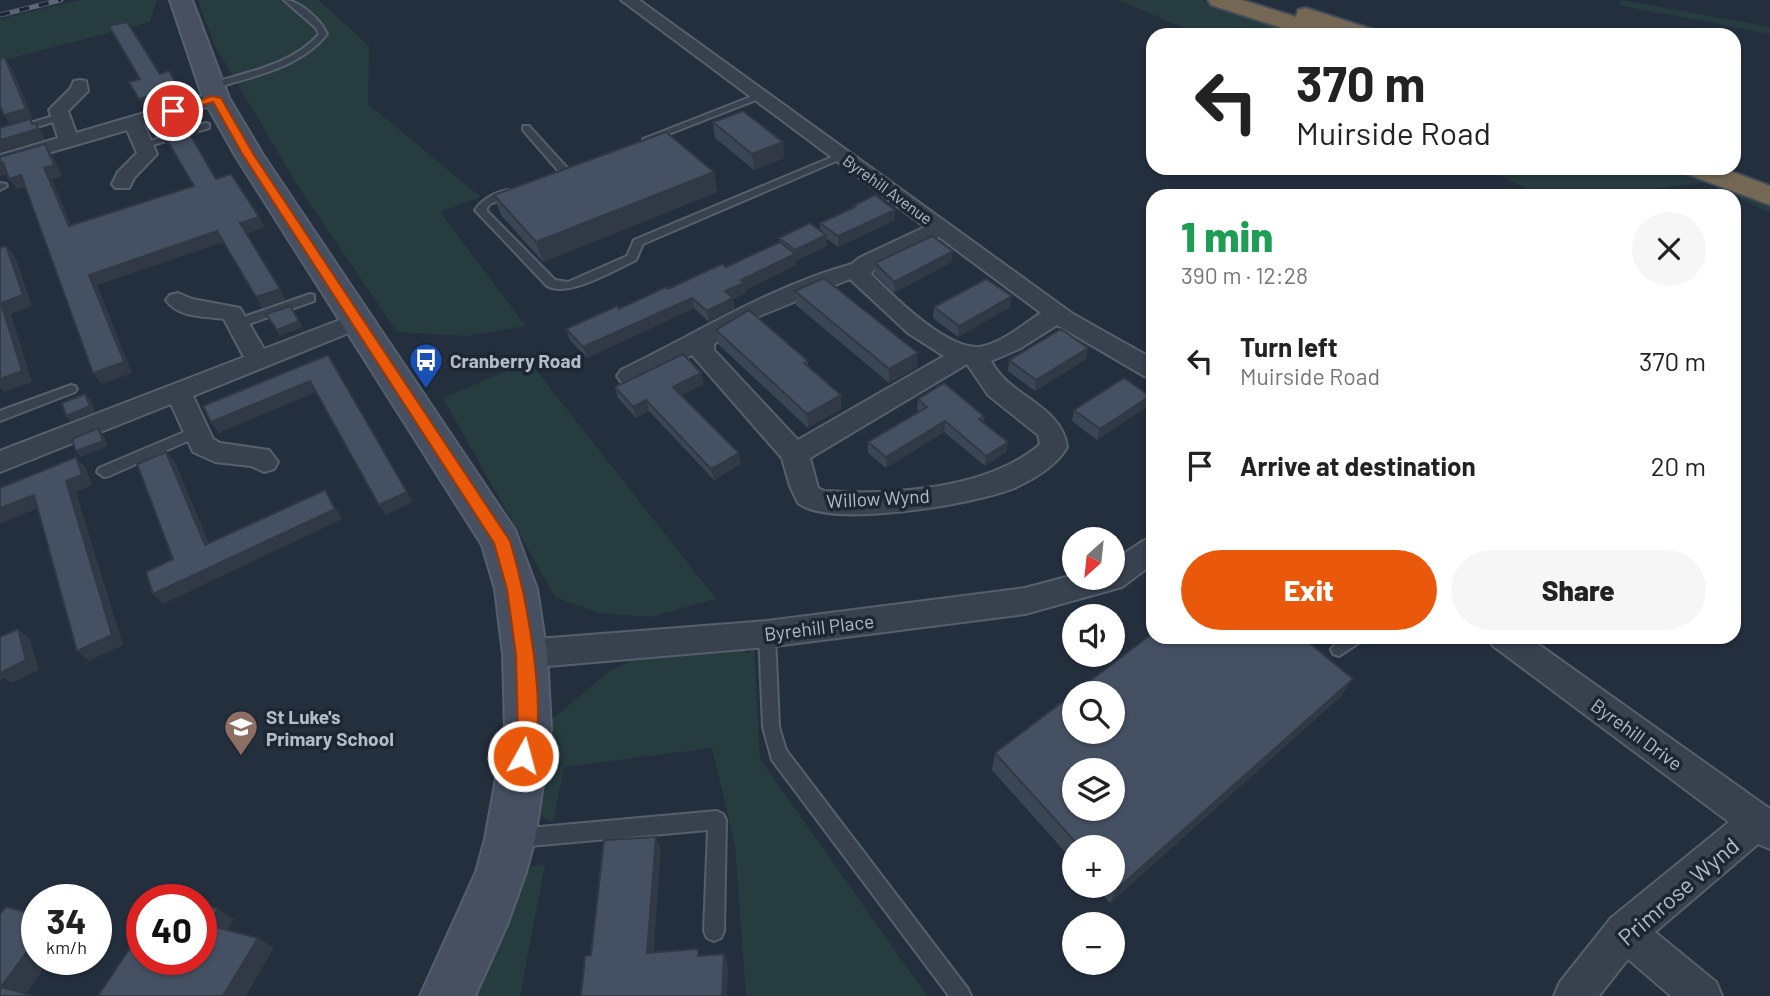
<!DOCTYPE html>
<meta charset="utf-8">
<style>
body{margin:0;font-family:Barlow,sans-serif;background:#f6f6f6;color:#222;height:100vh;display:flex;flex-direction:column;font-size:26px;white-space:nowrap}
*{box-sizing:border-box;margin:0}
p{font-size:23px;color:#767676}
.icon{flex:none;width:38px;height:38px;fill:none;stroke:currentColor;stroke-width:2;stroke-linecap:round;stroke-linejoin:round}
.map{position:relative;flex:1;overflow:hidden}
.drawer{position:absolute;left:1146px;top:189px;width:595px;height:455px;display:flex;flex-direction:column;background:#fff;border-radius:21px;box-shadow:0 2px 5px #0004}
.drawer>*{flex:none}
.banner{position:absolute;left:1146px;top:28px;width:595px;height:147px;border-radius:21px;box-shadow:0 2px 5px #0004;background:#fff;color:#222;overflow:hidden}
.needle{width:46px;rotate:207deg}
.tools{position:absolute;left:1062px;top:527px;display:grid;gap:14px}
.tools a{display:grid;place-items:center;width:63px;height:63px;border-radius:50%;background:#fff;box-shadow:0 2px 5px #0004;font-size:35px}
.speed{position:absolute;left:21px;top:884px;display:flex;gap:14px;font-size:35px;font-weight:700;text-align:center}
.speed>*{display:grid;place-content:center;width:91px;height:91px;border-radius:50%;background:#fff;box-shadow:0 2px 5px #0004;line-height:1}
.speed small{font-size:18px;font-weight:400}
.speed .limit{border:10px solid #d22;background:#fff;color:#111}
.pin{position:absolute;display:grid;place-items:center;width:60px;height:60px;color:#fff;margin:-30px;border:4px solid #fff;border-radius:50%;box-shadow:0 2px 7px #0007}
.me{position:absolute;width:77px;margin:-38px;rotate:7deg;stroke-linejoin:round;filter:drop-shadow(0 0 5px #0008)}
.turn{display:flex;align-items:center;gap:24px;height:147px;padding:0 35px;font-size:32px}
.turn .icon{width:91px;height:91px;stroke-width:2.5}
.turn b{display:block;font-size:49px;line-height:60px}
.round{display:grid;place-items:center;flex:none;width:74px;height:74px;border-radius:37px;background:#f6f6f6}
.headline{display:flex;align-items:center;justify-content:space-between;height:119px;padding:0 35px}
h1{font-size:42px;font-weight:800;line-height:52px;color:#1e9e55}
.primary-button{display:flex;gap:14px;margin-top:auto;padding:14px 35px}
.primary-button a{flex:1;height:80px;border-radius:42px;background:#ea580c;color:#fff;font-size:28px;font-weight:800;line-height:80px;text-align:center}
.primary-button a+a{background:#f6f6f6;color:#222}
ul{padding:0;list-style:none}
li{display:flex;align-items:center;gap:21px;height:105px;padding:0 35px}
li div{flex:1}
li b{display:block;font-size:26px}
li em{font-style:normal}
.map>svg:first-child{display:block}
</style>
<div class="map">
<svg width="1770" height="996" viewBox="0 0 1770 996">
<rect width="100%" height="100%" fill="#242f3e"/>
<!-- green -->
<path fill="#263c3f" d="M 80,0 L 157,0 L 150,22 L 0,61 L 0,19 Z
M 198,0 L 318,0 L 369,46 L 368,104 L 481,197 L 440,212 L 526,326 L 465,336 L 397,332 L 296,183 L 214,44 Z
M 1118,0 L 1202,0 L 1308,35 L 1200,35 Z
M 1623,0 L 1770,27 L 1770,34 L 1618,5 Z
M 1485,168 L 1671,168 L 1770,207 L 1770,213 L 1708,182 L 1592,196 L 1543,196 Z
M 529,361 L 716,599 L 650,617 L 599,613 L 555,597 L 443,398 Z
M 731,647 L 748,653 L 754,647 L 760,759 L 927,996 L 746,996 L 735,845 L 712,748 L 564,767 L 553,822 L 544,818 L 534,807 L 543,743 L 552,719 L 610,671 L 646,654 Z
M 545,864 L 520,996 L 475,996 L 531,866 Z"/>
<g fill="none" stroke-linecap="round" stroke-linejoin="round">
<!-- lane casing -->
<g stroke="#565f6c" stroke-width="4">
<path id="lane" d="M 284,0 C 299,0 321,20 327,34 C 305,62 268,73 235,82 C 226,85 217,88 208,88 L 208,84 C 245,73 292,65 319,34 L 316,28 Z
M 758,94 L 766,96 L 651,141 L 643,139 Z
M 60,114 L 63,115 L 63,119 L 0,138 L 0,132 Z
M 206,123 L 209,124 L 209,128 L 143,148 L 138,145 Z
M 523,126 L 529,126 L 569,170 L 569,174 L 561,174 L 523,130 Z
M 839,154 L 848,156 L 643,244 L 636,260 C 615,270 568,298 547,286 L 475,210 C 483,198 500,189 516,190 L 516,194 L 490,204 L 486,210 L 555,280 L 568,282 L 627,256 L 634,240 Z
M 0,183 L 6,184 L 7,186 L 0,190 Z
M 310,294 L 314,295 L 314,301 L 243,326 L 239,327 L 233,323 L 235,320 Z
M 71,385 L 75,386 L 77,389 L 75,392 L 0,421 L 0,411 Z
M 196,427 L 201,429 L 203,432 L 201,435 L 109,476 L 104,477 L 97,472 L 99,468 Z
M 767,627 L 773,629 L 775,634 L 779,727 L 786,750 L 968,989 L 971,996 L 949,996 L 772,760 L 763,727 L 759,634 L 761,629 Z
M 1342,637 L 1362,637 L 1360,642 L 1339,656 L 1333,654 L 1331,649 Z
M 717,811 L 723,814 L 726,820 L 724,931 L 721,938 L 714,941 L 707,938 L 704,931 L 708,830 L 518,847 L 512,844 L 509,838 L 512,832 L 518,829 Z"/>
</g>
<!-- street casing -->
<g stroke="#565f6c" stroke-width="4">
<path id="street" d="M 621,0 L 639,0 L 1073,314 L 1153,359 L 1153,378 L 1144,376 L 1057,325 L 1019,349 L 991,361 C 1009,397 1062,405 1067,447 C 1056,467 1032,480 1012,489 C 973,504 831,529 798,503 L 790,486 L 782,458 L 692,355 L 639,382 L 630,385 L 621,382 L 617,376 L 621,370 C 698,333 769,287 852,264 L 859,258 L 925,227 ZM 939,237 L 1041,313 C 1024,324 1004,341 984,346 C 951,355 892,295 871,274 L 875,268 ZM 850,279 L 908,333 L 944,356 L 798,440 L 714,350 L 714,344 L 757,317 ZM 967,364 L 988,395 L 1038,435 L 1040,444 L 1037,447 C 983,490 891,495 824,491 L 818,488 L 810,458 Z
M 80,80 L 86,81 L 88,91 L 68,111 L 76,133 L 216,92 L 225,98 L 223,102 L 144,125 L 157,154 L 134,178 L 129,188 L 115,188 L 112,184 L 118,172 L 137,153 L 127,130 L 0,167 L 0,155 L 58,138 L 49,110 L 70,89 L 74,81 Z
M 178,293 L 192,299 L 240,308 L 264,349 L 358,313 L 366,316 L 370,321 L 366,326 L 193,396 L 213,439 L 220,443 L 269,450 L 278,462 L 274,469 L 264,472 L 251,466 L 215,462 L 193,452 L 171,404 L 0,472 L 0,451 L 244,357 L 224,319 C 204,316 178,318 166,300 L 170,295 Z
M 1153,537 L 1153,564 L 1122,587 L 1025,614 L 767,647 L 525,668 L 514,664 L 509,654 L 514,644 L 525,640 L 767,621 L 1025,588 L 1074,575 L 1074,578 L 1113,578 L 1113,561 L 1143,541 Z
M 1488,637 L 1528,637 L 1770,809 L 1770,849 L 1758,844 L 1655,932 L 1716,982 L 1722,996 L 1671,996 L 1628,959 L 1599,996 L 1554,996 L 1560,982 L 1611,918 L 1729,822 L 1493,646 Z"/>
</g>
<!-- secondary casing -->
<g stroke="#565f6c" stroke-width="4">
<path id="secondary" d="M 170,0 L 192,0 L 229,98 L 263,155 L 515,530 L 537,589 L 547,654 L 551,729 L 535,839 L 526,872 L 507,925 L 475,996 L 420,996 L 476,872 L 485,839 L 505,729 L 503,654 L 495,589 L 482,545 L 235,155 L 203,98 Z"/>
</g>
<!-- highway casing -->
<g stroke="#434c59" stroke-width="4">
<path id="highway" d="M 1208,0 L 1242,0 L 1296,17 L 1298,10 L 1306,8 L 1374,30 L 1378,35 L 1304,35 L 1211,5 Z
M 1683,168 L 1722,168 L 1770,186 L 1770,205 L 1687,174 Z"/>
</g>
<!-- lane -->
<use href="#lane" fill="#38414e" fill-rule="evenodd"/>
<!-- street -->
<use href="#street" fill="#38414e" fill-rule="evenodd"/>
<!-- secondary -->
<use href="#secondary" fill="#465061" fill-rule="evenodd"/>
<!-- highway -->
<use href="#highway" fill="#746855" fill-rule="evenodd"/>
<!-- rail casing -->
<g stroke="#5a6575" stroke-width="5">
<path id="rail" d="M 0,15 L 61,0"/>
</g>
<!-- rail -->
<use href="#rail" stroke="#1d2633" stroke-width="3.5" stroke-dasharray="10" stroke-linecap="butt"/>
</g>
<!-- wall -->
<path fill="#3b4654" d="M 713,122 L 783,142 L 784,158 L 754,170 L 715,138 Z
M 714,172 L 717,192 L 543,262 L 501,215 L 494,195 Z
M 853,206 L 895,220 L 838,247 L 826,238 L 827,246 L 796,261 L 796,265 L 745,290 L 745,293 L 733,299 L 734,309 L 709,322 L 694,308 L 587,358 L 570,340 L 566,329 L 726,267 L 779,242 L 779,238 L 820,231 L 820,223 L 853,208 Z
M 952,262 L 894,293 L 875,274 L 875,263 Z
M 795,291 L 917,367 L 889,383 L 796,305 Z
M 934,307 L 1010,307 L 958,337 L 933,318 Z
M 716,330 L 808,361 L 808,366 L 841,409 L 808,428 L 718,344 Z
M 1088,348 L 1086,359 L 1035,391 L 1008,371 L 1009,360 Z
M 704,384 L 681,395 L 741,464 L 714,480 L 649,411 L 636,418 L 618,398 L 615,387 Z
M 1150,396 L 1146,407 L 1097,440 L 1072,421 L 1074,410 Z
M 918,399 L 984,416 L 983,422 L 1008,442 L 1006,452 L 985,466 L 944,432 L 886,468 L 868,453 L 868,442 L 919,411 L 917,410 Z
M 1353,679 L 1340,697 L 1110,903 L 1095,886 L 1113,886 L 1113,847 L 1074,847 L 1074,862 L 992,770 L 995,753 Z"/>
<!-- shaded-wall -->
<path fill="#303945" d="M 5,58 L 12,68 L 33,119 L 31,120 L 37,129 L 36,123 L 45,139 L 0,153 L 0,140 L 11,126 L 4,115 Z
M 179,88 L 185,98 L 146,110 L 139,99 Z
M 191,108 L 197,123 L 194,124 L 200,134 L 166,144 L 157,130 Z
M 783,142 L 784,158 L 754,170 L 752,154 Z
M 45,144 L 52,155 L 62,176 L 52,179 L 76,236 L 69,226 L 44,168 Z
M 3,162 L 11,173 L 0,176 L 0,163 Z
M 714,172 L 717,192 L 543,262 L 536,242 Z
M 21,175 L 29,186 L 17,189 L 9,179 Z
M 895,210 L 895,220 L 838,247 L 838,236 Z
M 259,217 L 265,227 L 246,234 L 240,223 Z
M 217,231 L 224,242 L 97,285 L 132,373 L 102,384 L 93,373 L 89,275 Z
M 826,235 L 827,246 L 796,261 L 796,265 L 745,290 L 745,293 L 733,299 L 734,309 L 709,322 L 707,311 L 725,291 L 741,280 L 795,254 L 795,250 Z
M 6,246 L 15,256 L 32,306 L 11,314 L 32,382 L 4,392 L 0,388 L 0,379 L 1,303 Z
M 953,251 L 952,262 L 894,293 L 894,282 Z
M 280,289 L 286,300 L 262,308 L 256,297 Z
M 1012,296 L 1010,307 L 958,337 L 959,326 Z
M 692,298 L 694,308 L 587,358 L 583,347 Z
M 299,321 L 303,327 L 280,336 L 277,330 Z
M 1088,348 L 1086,359 L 1035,391 L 1036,380 Z
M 918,353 L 917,367 L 889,383 L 889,369 Z
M 701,373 L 704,384 L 676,398 L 673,387 Z
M 310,381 L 316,392 L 219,433 L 211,422 Z
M 85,394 L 90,399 L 95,412 L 71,421 L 66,416 Z
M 841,395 L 841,409 L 808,428 L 807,414 Z
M 1150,396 L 1146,407 L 1097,440 L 1100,429 Z
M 646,400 L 649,411 L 636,418 L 633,407 Z
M 945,421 L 944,432 L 886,468 L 886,457 Z
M 98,428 L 103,434 L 108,446 L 81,457 L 76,451 Z
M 1008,442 L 1006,452 L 985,466 L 986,456 Z
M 166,452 L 175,462 L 214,555 L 205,545 Z
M 739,453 L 741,464 L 714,480 L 711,469 Z
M 76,457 L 86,468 L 92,485 L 76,492 L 123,645 L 89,661 L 77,651 L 66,481 Z
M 325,490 L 342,519 L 163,604 L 153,594 Z
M 407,492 L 413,502 L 386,515 L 379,505 Z
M 34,495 L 45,505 L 0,524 L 0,508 Z
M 18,629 L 30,639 L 39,670 L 12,683 L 4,678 L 0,680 L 0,668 Z
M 1353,679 L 1340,697 L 1110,903 L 1118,888 Z
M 656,837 L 661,848 L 653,962 L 647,953 Z
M 218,909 L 234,919 L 224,935 L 207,925 Z
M 37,938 L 37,959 L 51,959 L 24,996 L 1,987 Z
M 258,938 L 274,948 L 246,996 L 223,996 Z
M 724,954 L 728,964 L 727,996 L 722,996 Z"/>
<!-- building -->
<path fill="#455162" stroke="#303945" stroke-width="2" fill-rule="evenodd" d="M 127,22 L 160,74 L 169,71 L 179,88 L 139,99 L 129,82 L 140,79 L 109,26 Z
M 5,58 L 26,109 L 4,115 L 0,106 L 0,59 Z
M 191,108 L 194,118 L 157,130 L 151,119 Z
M 743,111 L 783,142 L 752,154 L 713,122 Z
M 30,119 L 32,124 L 36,123 L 38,129 L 0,140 L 0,128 Z
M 194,123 L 185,126 L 216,179 L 231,174 L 259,217 L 240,223 L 280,289 L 256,297 L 217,231 L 89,275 L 124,362 L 93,373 L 21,175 L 9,179 L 3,162 L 0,163 L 0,157 L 45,144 L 54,165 L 44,168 L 69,226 L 194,186 L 163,133 L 159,134 Z
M 666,132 L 714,172 L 536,242 L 494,195 Z
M 875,195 L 895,210 L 838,236 L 820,223 L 855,207 L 853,206 Z
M 810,223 L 826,235 L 795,250 L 779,238 Z
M 932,236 L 953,251 L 894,282 L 875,263 Z
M 780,242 L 795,254 L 741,280 L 744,283 L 725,291 L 733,298 L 707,311 L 692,298 L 583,347 L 566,329 L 617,306 L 619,309 L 666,287 L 668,289 L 722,264 L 726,267 Z
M 6,246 L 23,295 L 1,303 L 22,371 L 0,379 L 0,248 Z
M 824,278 L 918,353 L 889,369 L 795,291 Z
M 986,279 L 1012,296 L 959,326 L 934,307 Z
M 290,306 L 299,321 L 277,330 L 266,314 Z
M 749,310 L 808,361 L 804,363 L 841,395 L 807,414 L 716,330 Z
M 1061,329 L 1088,348 L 1036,380 L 1009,360 Z
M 683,354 L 701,373 L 673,387 L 739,453 L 711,469 L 646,400 L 633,407 L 615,387 Z
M 328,355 L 407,492 L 379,505 L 310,381 L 211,422 L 203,406 Z
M 1124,378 L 1150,396 L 1100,429 L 1074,410 Z
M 944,383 L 984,416 L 979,419 L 1008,442 L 986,456 L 945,421 L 886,457 L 868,442 L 927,407 L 918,399 Z
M 85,394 L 90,406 L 66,416 L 62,403 Z
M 98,428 L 103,441 L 76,451 L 72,439 Z
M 166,452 L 205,545 L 325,490 L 335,509 L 153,594 L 146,572 L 173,559 L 137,464 Z
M 76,457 L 82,475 L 66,481 L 112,635 L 77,651 L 34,495 L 0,508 L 0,488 Z
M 18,629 L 26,660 L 0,673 L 0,637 Z
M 1153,633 L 1153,637 L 1302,637 L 1353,679 L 1118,888 L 1113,883 L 1113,847 L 1080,847 L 995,753 ZM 1074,693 L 1113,693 L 1113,732 L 1074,732 ZM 1074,770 L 1113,770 L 1113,808 L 1074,808 Z
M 656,837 L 647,953 L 698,949 L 698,956 L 724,954 L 722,996 L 581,996 L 585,956 L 591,955 L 604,840 Z
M 165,896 L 179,900 L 162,900 Z
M 201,905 L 218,909 L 207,925 L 258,938 L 223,996 L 98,996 L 142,930 L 142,959 L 201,959 Z
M 6,907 L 37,915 L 37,938 L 1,987 L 34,996 L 0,996 L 0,914 Z"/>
<!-- route -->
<path fill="#ea580c" stroke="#983908" stroke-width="2" d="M 212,96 L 221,98 L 254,155 L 510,541 C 525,591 551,715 530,763 L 523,765 L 517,763 L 514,756 L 518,729 L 516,654 L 507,589 L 494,543 L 243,155 L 213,102 L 173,114 L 168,111 Z"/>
<!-- icons -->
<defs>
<g id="bus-pin" transform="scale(1.75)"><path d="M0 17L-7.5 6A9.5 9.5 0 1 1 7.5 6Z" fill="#1a4fb4" stroke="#1d2633"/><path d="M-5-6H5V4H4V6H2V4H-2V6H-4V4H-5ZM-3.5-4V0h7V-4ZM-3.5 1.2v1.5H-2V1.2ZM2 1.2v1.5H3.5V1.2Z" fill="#fff"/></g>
<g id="school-pin" transform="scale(1.75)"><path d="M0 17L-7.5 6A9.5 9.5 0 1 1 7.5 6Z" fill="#8d6e63" stroke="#1d2633"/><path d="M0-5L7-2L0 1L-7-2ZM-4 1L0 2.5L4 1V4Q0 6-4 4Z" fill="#fff"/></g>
</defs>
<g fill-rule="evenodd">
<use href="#bus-pin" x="426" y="360"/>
<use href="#school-pin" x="241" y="727"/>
</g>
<g text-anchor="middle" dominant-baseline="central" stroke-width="7" stroke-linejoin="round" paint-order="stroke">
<!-- far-street labels -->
<g font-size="16" fill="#b4bcc9" stroke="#1d2633">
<text transform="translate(888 189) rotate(36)">Byrehill Avenue</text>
</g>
<!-- poi labels -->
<g font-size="19" font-weight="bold" fill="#b4bcc9" stroke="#1d2633" text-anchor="start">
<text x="450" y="360">Cranberry Road</text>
<text x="266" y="716">St Luke's<tspan x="266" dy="22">Primary School</tspan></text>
</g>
<!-- street labels -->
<g font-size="19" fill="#b4bcc9" stroke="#1d2633">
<text transform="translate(878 498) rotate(-3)">Willow Wynd</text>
<text transform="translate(819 627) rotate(-7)">Byrehill Place</text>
<text transform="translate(1637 734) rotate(36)">Byrehill Drive</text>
</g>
<!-- near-street labels -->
<g font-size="23" fill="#b4bcc9" stroke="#1d2633">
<text transform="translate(1678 891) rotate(-41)">Primrose Wynd</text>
</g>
</g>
</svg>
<div class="tools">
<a><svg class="needle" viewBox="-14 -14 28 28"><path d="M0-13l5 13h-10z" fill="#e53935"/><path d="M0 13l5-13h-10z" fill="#767676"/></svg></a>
<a><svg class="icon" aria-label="sound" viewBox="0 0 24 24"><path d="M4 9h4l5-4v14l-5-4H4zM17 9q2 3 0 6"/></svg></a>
<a><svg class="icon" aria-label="search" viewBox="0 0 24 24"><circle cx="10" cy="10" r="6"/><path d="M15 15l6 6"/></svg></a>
<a><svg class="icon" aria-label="layers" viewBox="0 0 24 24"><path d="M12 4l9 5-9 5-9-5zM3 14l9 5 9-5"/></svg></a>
<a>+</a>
<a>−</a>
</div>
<div class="speed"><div>34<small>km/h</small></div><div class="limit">40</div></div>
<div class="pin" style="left:173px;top:111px;background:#d93025"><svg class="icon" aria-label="arrive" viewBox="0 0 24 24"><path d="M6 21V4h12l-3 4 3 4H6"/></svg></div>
<svg class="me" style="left:523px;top:756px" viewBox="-20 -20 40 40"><circle r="17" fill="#ea580c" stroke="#fff" stroke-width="3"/><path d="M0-11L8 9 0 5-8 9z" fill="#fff"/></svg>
<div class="banner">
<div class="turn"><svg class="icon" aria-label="left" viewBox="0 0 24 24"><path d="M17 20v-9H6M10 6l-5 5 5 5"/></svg><div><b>370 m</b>Muirside Road</div></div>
</div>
<section class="drawer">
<div class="headline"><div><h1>1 min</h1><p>390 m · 12:28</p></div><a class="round"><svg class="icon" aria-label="close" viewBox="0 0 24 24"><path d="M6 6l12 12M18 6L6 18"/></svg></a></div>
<ul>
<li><svg class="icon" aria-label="left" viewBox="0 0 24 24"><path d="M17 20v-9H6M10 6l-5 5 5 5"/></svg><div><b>Turn left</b><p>Muirside Road</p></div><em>370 m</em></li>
<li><svg class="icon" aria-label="arrive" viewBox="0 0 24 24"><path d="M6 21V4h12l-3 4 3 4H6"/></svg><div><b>Arrive at destination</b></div><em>20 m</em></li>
</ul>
<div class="primary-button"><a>Exit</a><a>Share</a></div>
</section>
</div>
